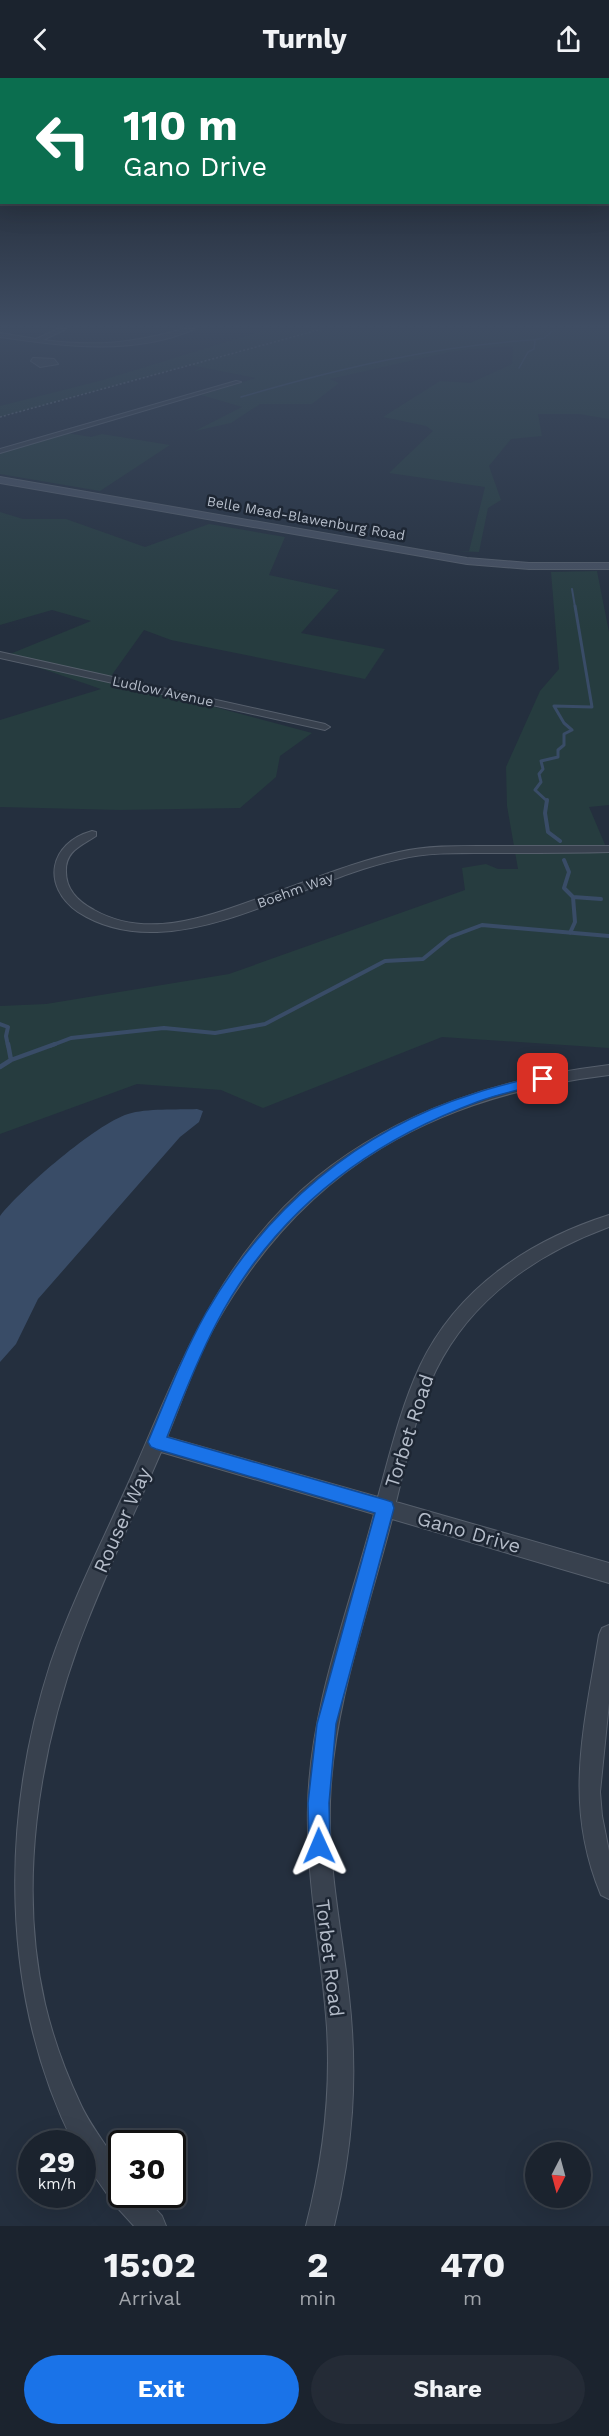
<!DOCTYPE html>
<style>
body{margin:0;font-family:"Work Sans",sans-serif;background:#242b36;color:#f1f3f6;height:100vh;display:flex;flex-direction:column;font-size:22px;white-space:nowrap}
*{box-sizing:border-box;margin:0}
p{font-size:20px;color:#a0a4aa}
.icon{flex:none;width:33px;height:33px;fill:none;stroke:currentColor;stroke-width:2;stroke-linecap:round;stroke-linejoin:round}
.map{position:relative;height:2148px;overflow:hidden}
.drawer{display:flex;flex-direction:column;background:#1b232e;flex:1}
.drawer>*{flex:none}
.banner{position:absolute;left:0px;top:0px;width:609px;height:126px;box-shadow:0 6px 24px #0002,0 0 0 2px #39404a;background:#0b6e4f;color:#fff;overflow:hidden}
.needle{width:39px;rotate:186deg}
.buttons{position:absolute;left:525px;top:2064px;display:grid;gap:12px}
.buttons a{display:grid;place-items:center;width:66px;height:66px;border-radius:50%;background:#1b232e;box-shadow:0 6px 24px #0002,0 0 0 2px #39404a;font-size:30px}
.speed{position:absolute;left:18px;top:2052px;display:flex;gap:12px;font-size:30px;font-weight:700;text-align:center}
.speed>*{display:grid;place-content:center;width:78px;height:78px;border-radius:50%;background:#1b232e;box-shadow:0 6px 24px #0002,0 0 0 2px #39404a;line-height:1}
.speed small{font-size:15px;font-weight:400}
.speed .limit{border:3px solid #111;border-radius:9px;background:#fff;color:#111}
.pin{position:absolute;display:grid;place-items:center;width:51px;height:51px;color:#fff;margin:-26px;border-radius:12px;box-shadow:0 3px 9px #0006}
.me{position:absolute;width:66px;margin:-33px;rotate:359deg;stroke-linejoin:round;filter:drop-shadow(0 0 4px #0008)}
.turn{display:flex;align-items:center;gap:21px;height:126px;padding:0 24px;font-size:27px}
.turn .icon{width:78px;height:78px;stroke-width:2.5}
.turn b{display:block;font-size:42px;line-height:51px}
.eta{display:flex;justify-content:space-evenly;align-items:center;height:102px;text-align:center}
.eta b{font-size:36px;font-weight:700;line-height:42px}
.cta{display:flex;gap:12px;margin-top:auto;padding:12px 24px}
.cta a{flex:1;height:69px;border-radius:36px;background:#1a73e8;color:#fff;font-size:24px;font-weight:700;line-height:69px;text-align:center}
.cta a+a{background:#242b36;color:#f1f3f6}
header{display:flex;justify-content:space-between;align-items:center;height:78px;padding:0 24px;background:#1b232e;font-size:27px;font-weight:700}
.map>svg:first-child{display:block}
</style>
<header><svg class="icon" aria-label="back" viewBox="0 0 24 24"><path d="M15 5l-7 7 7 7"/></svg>Turnly<svg class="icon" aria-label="share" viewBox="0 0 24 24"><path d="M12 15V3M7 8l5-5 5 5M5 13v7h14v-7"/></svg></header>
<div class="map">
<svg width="609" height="2148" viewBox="0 0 609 2148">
<rect width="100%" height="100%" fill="#242f3e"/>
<!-- green -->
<path fill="#263c3f" d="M 268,251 L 609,251 L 609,341 L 579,336 L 538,336 L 542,358 L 511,361 L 489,388 L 501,422 L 488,430 L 479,474 L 457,473 L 469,473 L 485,409 L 389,395 L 433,353 L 426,348 L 383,339 L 440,303 L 470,305 L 512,286 L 513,268 L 454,273 L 330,301 L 339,305 L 312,326 L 260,326 L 231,345 L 195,353 L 242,329 L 201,317 L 256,300 L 190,287 L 0,339 L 0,328 L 103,302 Z
M 61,354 L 91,359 L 102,356 L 170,367 L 100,413 L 0,396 L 0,371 Z
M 0,434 L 23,441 L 66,441 L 145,469 L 209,446 L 285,459 L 269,497 L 339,512 L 301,555 L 385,571 L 365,601 L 171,562 L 144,552 L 109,601 L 312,655 L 280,678 L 276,699 L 240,730 L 120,732 L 0,729 L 0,642 L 101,611 L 5,578 L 91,543 L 52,532 L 0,547 Z
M 597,493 L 609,554 L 609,727 L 589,729 L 609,776 L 609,970 L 442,959 L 263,1030 L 221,1012 L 137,1006 L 0,1056 L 0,928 L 46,926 L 229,896 L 465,812 L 462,790 L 486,786 L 498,791 L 518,791 L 507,728 L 506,689 L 540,613 L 559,591 L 551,494 Z"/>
<!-- water -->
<path fill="#394c67" d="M 197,1031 L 203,1033 L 199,1044 L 180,1059 L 38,1221 L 16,1266 L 0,1284 L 0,1138 C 22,1110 96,1046 128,1036 C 147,1030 177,1032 197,1031 Z"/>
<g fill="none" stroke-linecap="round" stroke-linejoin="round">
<!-- stream-far4 -->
<path stroke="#394c67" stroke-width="1.5" d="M 519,290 L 528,274 L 534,271 L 535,263
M 241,319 C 337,291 433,268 533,262 L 544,260 L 555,251"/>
<!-- stream-far3 -->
<path stroke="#394c67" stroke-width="2" d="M 572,511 L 575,529"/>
<!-- stream-far2 -->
<path stroke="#394c67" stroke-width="3" d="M 547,723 L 535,712 L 541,704 L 539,696 L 543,691 L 541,683 L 558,679 L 558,672 L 564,667 L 564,656 L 572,652 L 564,645 L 554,628 L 592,629 L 575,528"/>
<!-- stream-far1 -->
<path stroke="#394c67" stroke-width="4" d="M 547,722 L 545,735 L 548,754 L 560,763
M 564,782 L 569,794 L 564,810 L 573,819 L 575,844 L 570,855
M 573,819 L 601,821
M 0,946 L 8,949 L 6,958 L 8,968
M 50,968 L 71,960 L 164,950 L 215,955 L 265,946 L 385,883 L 423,881 L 450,859 L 482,847 L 609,858"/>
<!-- stream -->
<path stroke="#394c67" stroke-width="4.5" d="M 8,966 L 11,982
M 0,989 L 11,982 L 55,966"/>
<!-- street casing -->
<g stroke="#565f6c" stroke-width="2">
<path id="street" d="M 58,251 L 66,251 L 43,262 C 97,269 132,265 184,251 L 195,251 C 132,278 64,268 0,259 L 0,255 L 36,261 Z
M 33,280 L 54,281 L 58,286 L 40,289 L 31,283 Z
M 236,303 L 241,304 L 0,375 L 0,371 Z
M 0,574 L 325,646 L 330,649 L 325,652 L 0,580 Z
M 92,753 L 96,754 L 96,758 C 81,768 65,773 66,794 C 66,812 79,824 94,832 C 149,863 211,837 265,818 C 309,803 353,784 399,774 C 430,767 463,768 495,768 C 533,768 571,768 609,768 L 609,774 C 570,775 530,775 491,775 C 461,775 429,774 400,781 C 320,798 237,851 157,854 C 130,855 101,849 78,834 C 41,808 49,765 92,753 Z
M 609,987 L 609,997 C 435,1018 307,1088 218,1242 C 197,1278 183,1320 167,1359 L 378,1419 C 390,1375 401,1329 420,1288 C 457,1210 530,1162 609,1137 L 609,1149 C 536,1176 471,1221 436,1292 C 416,1333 407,1380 396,1424 L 609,1485 L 609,1505 L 392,1441 C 368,1535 333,1627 330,1724 C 328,1790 342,1854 349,1918 C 358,1999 353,2070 334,2148 L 306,2148 C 323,2082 331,2018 327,1950 C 322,1876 306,1803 308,1728 C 310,1628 349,1532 374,1436 L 161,1374 C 134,1437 103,1500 79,1565 C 38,1678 18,1808 45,1926 C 53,1960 65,1993 80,2025 C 87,2041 98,2056 108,2071 C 112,2077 119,2083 121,2089 C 124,2096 122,2109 122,2116 L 142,2116 L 162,2138 L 166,2148 L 134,2148 L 114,2126 L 82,2080 L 82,2066 L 74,2066 C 0,1918 0,1741 51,1584 C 74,1517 108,1453 136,1388 C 183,1280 222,1176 317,1099 C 401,1031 503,1000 609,987 Z
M 609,1547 L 609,1625 L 600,1714 L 602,1738 L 609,1773 L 609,1821 L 601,1817 C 563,1726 584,1650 599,1557 L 602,1550 Z"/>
</g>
<!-- secondary casing -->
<g stroke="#565f6c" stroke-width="2">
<path id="secondary" d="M 0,399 L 467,480 L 529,485 L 609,485 L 609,491 L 529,491 L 467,486 L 0,405 Z"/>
</g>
<!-- street -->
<use href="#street" fill="#38414e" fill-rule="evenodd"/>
<!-- secondary -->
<use href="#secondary" fill="#465061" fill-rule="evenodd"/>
<!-- rail -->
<path stroke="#5a6575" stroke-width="1.5" stroke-dasharray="2 2" stroke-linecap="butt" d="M 0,339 L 322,251"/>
</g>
<!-- sky -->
<linearGradient id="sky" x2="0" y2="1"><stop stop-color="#141a22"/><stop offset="0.45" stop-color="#3f4d63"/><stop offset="1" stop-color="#3f4d63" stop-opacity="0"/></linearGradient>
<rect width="609" height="552" fill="url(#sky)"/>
<!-- route -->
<path fill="#1a73e8" stroke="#114b97" stroke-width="1.5" d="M 543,997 L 549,1001 L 547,1005 C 524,1011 500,1015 477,1024 C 364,1066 272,1138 216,1246 C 197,1282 182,1321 167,1359 L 386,1422 L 392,1424 L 394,1430 L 336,1646 L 329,1725 L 330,1768 L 326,1776 L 319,1779 L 312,1776 L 309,1768 L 308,1725 L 317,1646 L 375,1435 L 156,1371 L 151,1369 L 148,1364 C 166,1321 183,1276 206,1235 C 265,1132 358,1052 473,1016 C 496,1008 520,1003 543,997 Z"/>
<g text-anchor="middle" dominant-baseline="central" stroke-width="5" stroke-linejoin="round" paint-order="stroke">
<!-- far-street labels -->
<g font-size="14" fill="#b4bcc9" stroke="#1d2633">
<text transform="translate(306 440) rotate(10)">Belle Mead-Blawenburg Road</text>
<text transform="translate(163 613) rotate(12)">Ludlow Avenue</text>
<text transform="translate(295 812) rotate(-20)">Boehm Way</text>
</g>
<!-- near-street labels -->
<g font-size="20" fill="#b4bcc9" stroke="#1d2633">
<text transform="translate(409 1353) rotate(-72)">Torbet Road</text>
<text transform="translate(122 1442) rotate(-66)">Rouser Way</text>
<text transform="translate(469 1454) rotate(16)">Gano Drive</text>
<text transform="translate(330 1880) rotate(83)">Torbet Road</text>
</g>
</g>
</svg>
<div class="buttons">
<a><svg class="needle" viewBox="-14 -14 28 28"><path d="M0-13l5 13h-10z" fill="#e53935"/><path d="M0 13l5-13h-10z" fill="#a0a4aa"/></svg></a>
</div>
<div class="speed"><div>29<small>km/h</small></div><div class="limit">30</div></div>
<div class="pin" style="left:543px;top:1001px;background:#d93025"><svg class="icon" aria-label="arrive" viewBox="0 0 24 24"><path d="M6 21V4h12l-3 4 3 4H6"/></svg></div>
<svg class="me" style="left:319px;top:1768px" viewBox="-20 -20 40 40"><path d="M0-17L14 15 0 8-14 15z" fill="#1a73e8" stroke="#fff" stroke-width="4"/></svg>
<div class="banner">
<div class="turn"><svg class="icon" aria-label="left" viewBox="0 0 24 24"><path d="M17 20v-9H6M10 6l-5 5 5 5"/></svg><div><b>110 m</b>Gano Drive</div></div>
</div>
</div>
<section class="drawer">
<div class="eta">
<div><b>15:02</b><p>Arrival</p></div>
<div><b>2</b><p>min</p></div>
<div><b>470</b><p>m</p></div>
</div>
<div class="cta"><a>Exit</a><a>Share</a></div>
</section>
